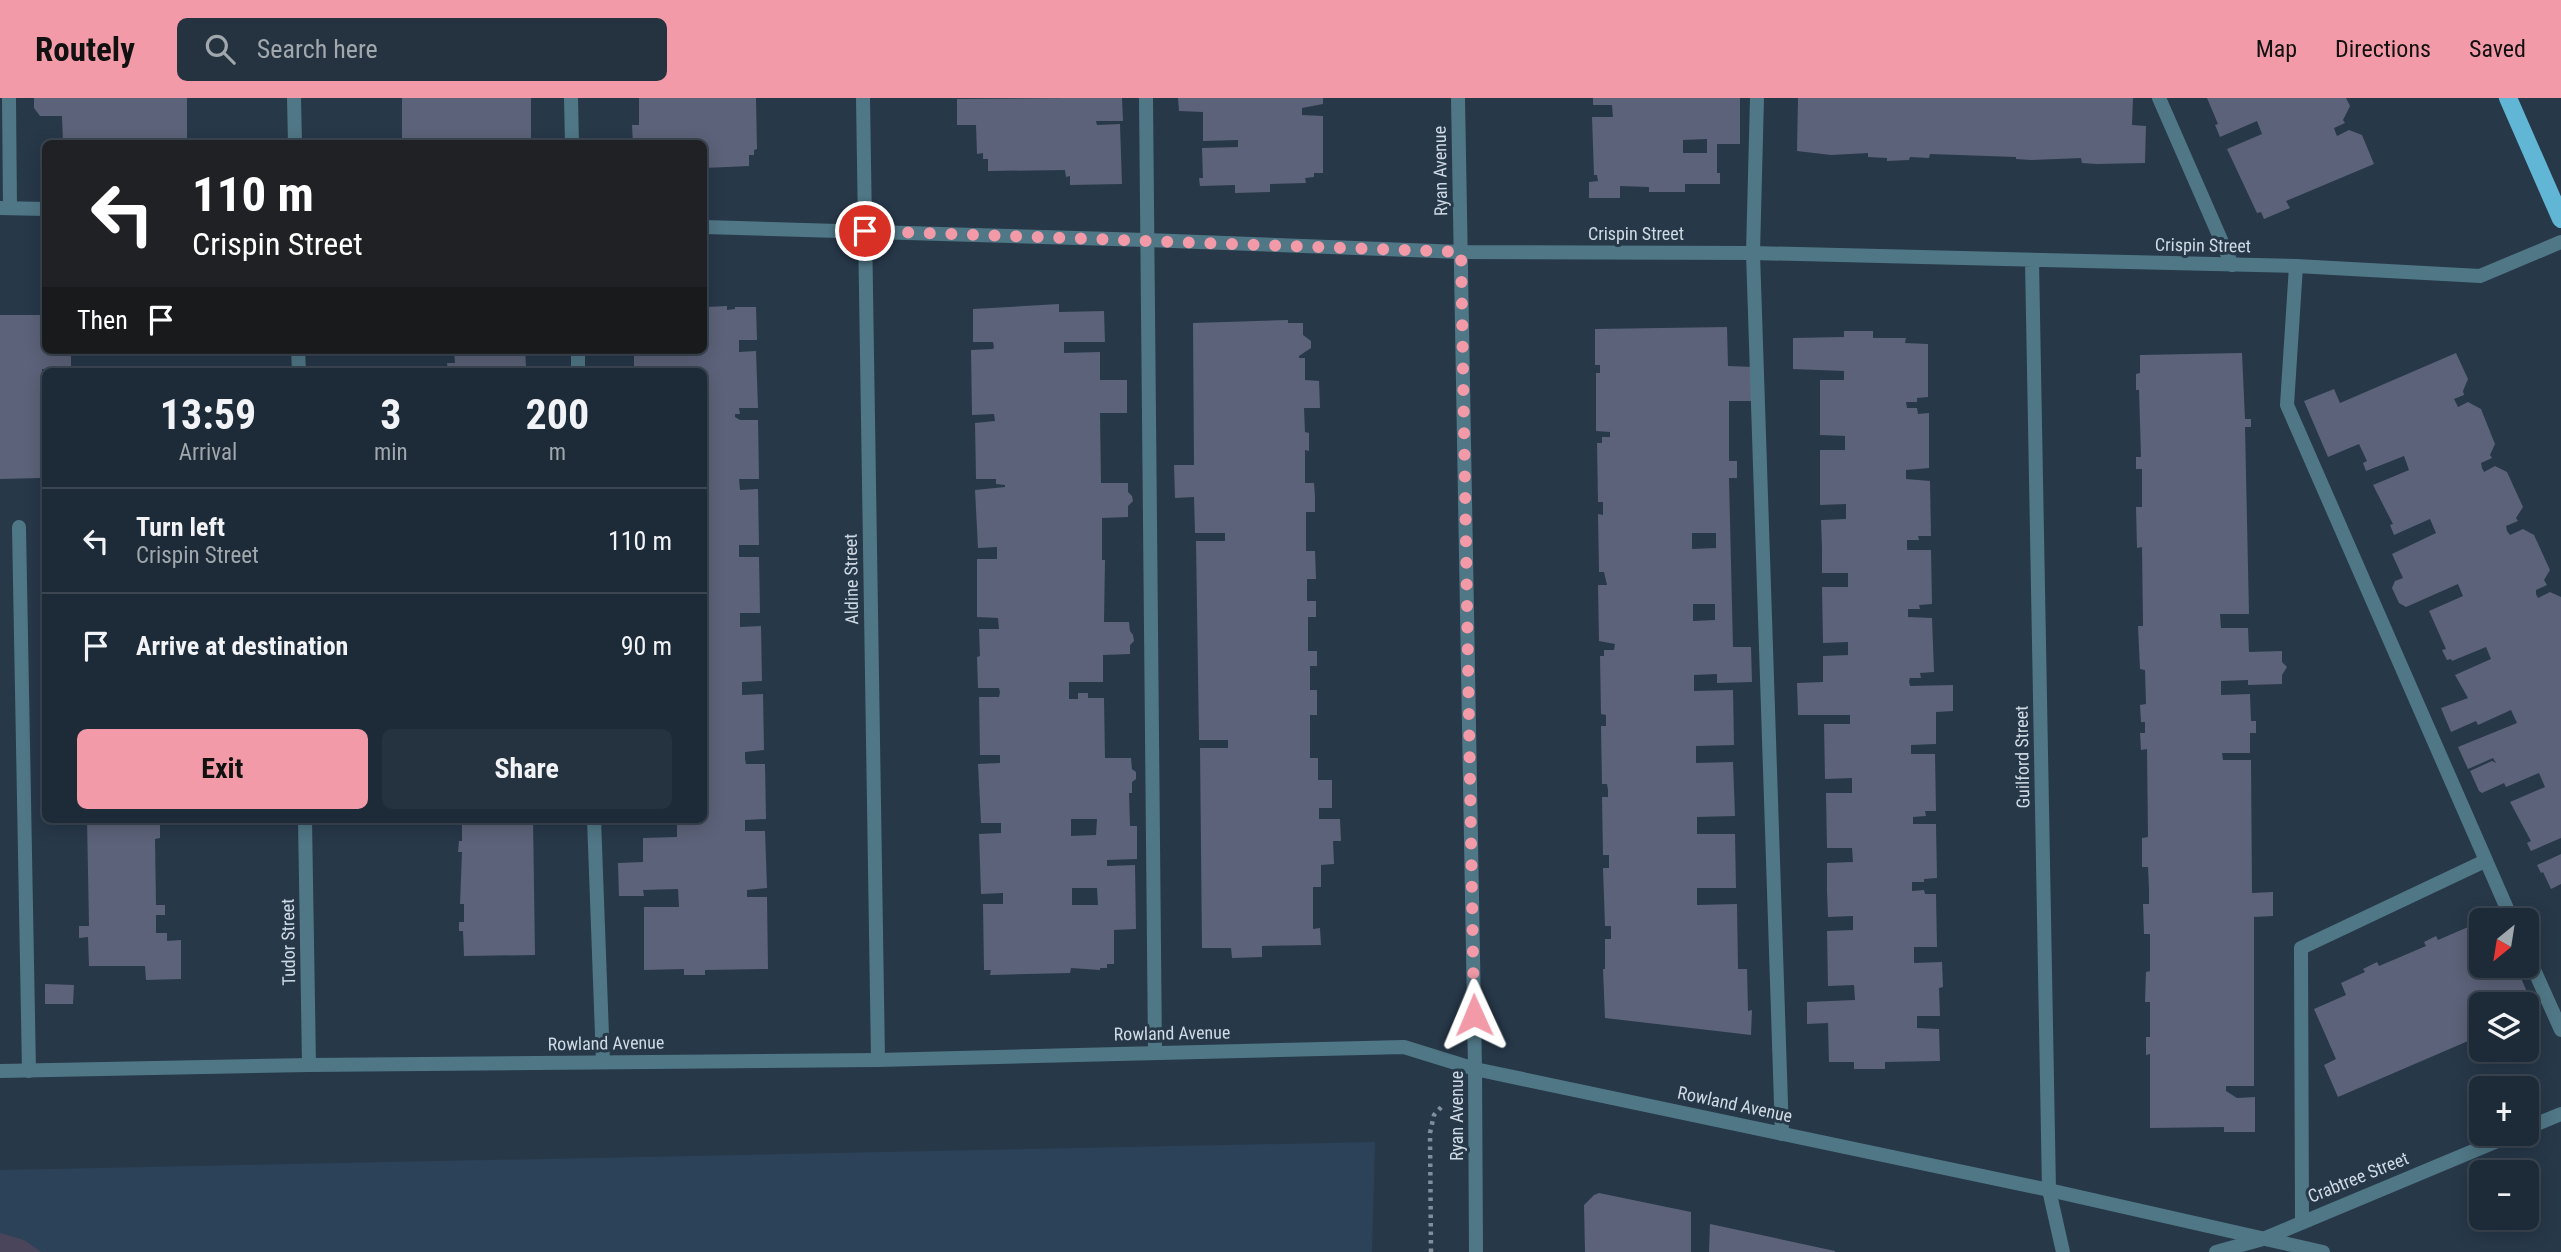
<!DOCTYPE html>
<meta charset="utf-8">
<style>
body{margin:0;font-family:"Roboto Condensed",sans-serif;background:#25323f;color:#f1f3f6;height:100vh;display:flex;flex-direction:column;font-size:26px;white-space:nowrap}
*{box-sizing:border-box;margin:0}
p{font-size:23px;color:#a0a7ad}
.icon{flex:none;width:38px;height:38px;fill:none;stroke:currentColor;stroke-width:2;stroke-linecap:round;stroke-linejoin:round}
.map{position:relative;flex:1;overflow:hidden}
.sheet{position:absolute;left:42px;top:270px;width:665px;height:455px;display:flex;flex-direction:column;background:#1d2a37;border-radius:10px;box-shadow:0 4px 18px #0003,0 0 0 2px #3b4652}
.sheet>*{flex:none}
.guide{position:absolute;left:42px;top:42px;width:665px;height:214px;border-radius:10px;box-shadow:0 4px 18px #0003,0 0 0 2px #3b4652;background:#202124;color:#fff;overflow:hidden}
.needle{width:46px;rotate:210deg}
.buttons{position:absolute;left:2469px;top:810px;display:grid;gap:14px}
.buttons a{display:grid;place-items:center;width:70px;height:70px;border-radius:10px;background:#1d2a37;box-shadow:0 4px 18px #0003,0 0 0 2px #3b4652;font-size:35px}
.pin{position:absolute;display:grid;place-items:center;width:60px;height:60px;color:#fff;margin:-30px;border:4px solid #fff;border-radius:50%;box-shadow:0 2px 7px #0007}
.me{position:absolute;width:77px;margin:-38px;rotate:359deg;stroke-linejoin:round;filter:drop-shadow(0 0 5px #0008)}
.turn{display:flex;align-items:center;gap:24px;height:147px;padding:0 35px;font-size:32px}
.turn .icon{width:91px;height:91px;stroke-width:2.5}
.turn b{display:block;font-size:49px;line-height:60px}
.then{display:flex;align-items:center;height:66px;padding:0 35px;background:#0003;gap:14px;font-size:26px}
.eta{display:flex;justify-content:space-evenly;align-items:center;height:119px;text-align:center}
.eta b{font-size:42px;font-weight:700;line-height:49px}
.action{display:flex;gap:14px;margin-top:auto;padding:14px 35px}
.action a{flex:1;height:80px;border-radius:10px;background:#f39aa8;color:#111;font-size:28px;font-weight:700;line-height:80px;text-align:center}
.action a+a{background:#25323f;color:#f1f3f6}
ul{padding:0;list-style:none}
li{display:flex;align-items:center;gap:21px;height:105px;padding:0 35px;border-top:2px solid #3b4652}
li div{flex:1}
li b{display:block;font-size:26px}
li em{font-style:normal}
header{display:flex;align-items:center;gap:42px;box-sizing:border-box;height:98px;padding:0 35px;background:#f39aa8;color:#111}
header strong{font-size:33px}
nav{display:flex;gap:38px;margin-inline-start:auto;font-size:24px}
.search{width:490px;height:63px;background:#25323f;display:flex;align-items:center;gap:18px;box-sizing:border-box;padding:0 24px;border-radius:10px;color:#a0a7ad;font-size:26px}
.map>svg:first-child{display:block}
</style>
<header>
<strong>Routely</strong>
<div class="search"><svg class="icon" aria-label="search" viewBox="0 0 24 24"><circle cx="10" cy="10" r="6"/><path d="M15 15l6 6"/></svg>Search here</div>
<nav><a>Map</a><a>Directions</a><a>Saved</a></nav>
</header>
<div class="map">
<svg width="2561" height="1154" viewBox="0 0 2561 1154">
<rect width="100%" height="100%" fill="#273849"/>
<!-- built -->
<path fill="#2c4258" d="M 1375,1044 L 1372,1154 L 0,1154 L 0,1072 Z"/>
<!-- green -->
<path fill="#4b455b" d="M 0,1135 L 24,1142 L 41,1154 L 0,1154 Z"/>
<!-- building -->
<path fill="#5c6279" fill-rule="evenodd" d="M 34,0 L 187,0 L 187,46 L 63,46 L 62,18 L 40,18 L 34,10 Z
M 402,0 L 531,0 L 531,46 L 402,46 Z
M 639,0 L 756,0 L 757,51 L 754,52 L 754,57 L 749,57 L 749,68 L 704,70 L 704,46 L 633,46 L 632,27 L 639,27 Z
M 1066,0 L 1122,0 L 1123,23 L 1096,23 L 1097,27 L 1120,26 L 1122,86 L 1070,87 L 1070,78 L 1066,79 L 1065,72 L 988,73 L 988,61 L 983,61 L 983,55 L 977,56 L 976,27 L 957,27 L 957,1 Z
M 1178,0 L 1323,0 L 1323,6 L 1302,10 L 1302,17 L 1323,18 L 1323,75 L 1314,75 L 1314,79 L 1305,80 L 1306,85 L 1270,86 L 1270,94 L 1235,95 L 1235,87 L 1200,88 L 1199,80 L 1203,80 L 1202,50 L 1238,49 L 1238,42 L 1203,43 L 1203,14 L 1179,13 Z
M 1593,0 L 1740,0 L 1740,46 L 1717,46 L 1717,75 L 1720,75 L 1720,86 L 1685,86 L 1685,94 L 1649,94 L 1649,89 L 1620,88 L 1620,100 L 1589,100 L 1589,84 L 1598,83 L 1597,77 L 1594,77 L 1592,19 L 1613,19 L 1612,7 L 1593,7 ZM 1707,41 L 1707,55 L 1683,55 L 1683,42 Z
M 1798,0 L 2133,0 L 2132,27 L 2146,28 L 2145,65 L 2097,66 L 2082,65 L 2081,60 L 2031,62 L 2016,61 L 2016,59 L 1930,56 L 1929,60 L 1910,59 L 1909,62 L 1887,63 L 1887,60 L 1868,59 L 1868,55 L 1831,57 L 1797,53 Z
M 2207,0 L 2346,0 L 2350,8 L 2343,22 L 2345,25 L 2334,30 L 2335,33 L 2337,38 L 2349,32 L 2362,37 L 2374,66 L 2286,103 L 2290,110 L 2264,121 L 2261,114 L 2257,115 L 2227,51 L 2262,36 L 2257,23 L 2220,39 L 2215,27 L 2218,26 Z
M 1059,206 L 1059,214 L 1104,213 L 1105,244 L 1064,244 L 1064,255 L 1100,254 L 1100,282 L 1127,282 L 1127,315 L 1100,315 L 1101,385 L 1128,385 L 1128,394 L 1132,398 L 1133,403 L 1128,408 L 1128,419 L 1102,420 L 1102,462 L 1105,462 L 1104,524 L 1129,524 L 1130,533 L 1133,537 L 1134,543 L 1130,547 L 1130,556 L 1103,557 L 1103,584 L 1069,584 L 1069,601 L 1078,601 L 1078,595 L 1088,595 L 1088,600 L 1104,600 L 1105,660 L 1131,660 L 1132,671 L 1136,674 L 1136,681 L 1132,684 L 1132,695 L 1129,695 L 1130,728 L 1137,728 L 1137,761 L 1107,762 L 1107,768 L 1135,767 L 1136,831 L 1114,832 L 1114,866 L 1107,866 L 1107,870 L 1100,870 L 1100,872 L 1071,870 L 1070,875 L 990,877 L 991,872 L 984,872 L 983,806 L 1003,806 L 1003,795 L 981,796 L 979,736 L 1001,735 L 1001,725 L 981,725 L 978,666 L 1000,665 L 1000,657 L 980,657 L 979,599 L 999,599 L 1000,594 L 999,590 L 978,590 L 977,559 L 980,558 L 979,531 L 999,531 L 998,520 L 977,519 L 977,461 L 997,461 L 997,449 L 978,450 L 975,392 L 1005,389 L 1005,387 L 996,386 L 996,381 L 976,381 L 975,325 L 995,323 L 994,316 L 972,317 L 971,252 L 993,251 L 994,249 L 993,244 L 973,244 L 973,211 ZM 1071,721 L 1097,721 L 1096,737 L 1071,738 ZM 1072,790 L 1097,790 L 1098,807 L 1072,807 Z
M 727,208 L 727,212 L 735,211 L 735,209 L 756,209 L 757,242 L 739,242 L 739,254 L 756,253 L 758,310 L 739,310 L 740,316 L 735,316 L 735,319 L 740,322 L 758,322 L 759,381 L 739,381 L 740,392 L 758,391 L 759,447 L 739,447 L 739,459 L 759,459 L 760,515 L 740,515 L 740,529 L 761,528 L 762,583 L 742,584 L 742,597 L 763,596 L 764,652 L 745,654 L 745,661 L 746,666 L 765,666 L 766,721 L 745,722 L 745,733 L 765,733 L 767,790 L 747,792 L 747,799 L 767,799 L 768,871 L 705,872 L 705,877 L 684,877 L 684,871 L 644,872 L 644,809 L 679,809 L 678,791 L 643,792 L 644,798 L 619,798 L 618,765 L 643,764 L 643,740 L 677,739 L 677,721 L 704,721 L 704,273 L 634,273 L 634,257 L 669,257 L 669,252 L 704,252 L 704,212 L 707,212 L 707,209 Z
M 0,217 L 42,217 L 42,222 L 46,222 L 46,252 L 71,252 L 71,270 L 42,271 L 43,303 L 46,303 L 46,402 L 40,402 L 40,380 L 0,381 Z
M 1288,222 L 1288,225 L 1303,225 L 1303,237 L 1311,243 L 1311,250 L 1299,258 L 1299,260 L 1305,260 L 1305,282 L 1319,283 L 1320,310 L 1304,310 L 1305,334 L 1309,335 L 1309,353 L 1305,352 L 1305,385 L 1314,385 L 1315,398 L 1315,414 L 1306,414 L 1306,453 L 1315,453 L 1316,481 L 1307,481 L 1307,503 L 1316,503 L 1316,519 L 1308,519 L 1308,553 L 1317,553 L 1317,568 L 1310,568 L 1310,592 L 1317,592 L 1317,617 L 1310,617 L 1310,660 L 1318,660 L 1318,682 L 1332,682 L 1332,710 L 1319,710 L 1319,721 L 1340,721 L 1341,743 L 1333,743 L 1334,766 L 1321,767 L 1321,789 L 1313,789 L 1313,831 L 1320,830 L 1321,847 L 1262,848 L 1262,859 L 1232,860 L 1231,850 L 1202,850 L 1200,650 L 1228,650 L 1228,642 L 1199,642 L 1196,443 L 1225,443 L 1225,435 L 1195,435 L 1194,399 L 1175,400 L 1174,367 L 1194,367 L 1193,225 Z
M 1727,229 L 1728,268 L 1754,269 L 1754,303 L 1729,303 L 1729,363 L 1737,363 L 1737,380 L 1729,380 L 1733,549 L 1751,549 L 1752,584 L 1717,585 L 1717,576 L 1694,577 L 1694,593 L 1733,592 L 1734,647 L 1696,648 L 1696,665 L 1733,664 L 1735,718 L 1697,719 L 1697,736 L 1735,736 L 1736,790 L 1697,790 L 1697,807 L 1737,806 L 1738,871 L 1747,871 L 1748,913 L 1752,912 L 1751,937 L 1605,920 L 1603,871 L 1605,871 L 1605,841 L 1611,841 L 1611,828 L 1605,828 L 1603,770 L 1609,770 L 1609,757 L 1603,757 L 1602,699 L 1608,699 L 1608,692 L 1607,686 L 1602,686 L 1601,628 L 1606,628 L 1606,617 L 1601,616 L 1600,558 L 1604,558 L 1604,552 L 1614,552 L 1615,546 L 1599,543 L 1598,487 L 1607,487 L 1604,474 L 1599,474 L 1598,416 L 1603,417 L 1603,404 L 1598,404 L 1597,345 L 1602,345 L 1602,339 L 1610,339 L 1610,334 L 1596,333 L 1596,275 L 1600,275 L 1600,267 L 1595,267 L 1595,231 ZM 1692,435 L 1716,435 L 1716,450 L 1692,451 ZM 1693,506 L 1715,506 L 1715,522 L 1693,523 Z
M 1844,233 L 1873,233 L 1873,240 L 1906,240 L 1905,245 L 1928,246 L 1928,299 L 1917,300 L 1917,304 L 1906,304 L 1907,310 L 1917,310 L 1918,316 L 1929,315 L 1929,370 L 1906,372 L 1906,381 L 1930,383 L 1931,438 L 1918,438 L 1919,442 L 1907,442 L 1907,452 L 1931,452 L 1932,506 L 1919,507 L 1920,511 L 1908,511 L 1908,519 L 1932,520 L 1934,574 L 1920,575 L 1921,580 L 1910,580 L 1909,583 L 1910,588 L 1953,587 L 1953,613 L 1936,614 L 1936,646 L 1911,647 L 1911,656 L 1935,656 L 1936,713 L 1925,713 L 1926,718 L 1913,719 L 1913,726 L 1936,726 L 1937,780 L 1924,781 L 1924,784 L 1912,784 L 1912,793 L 1924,792 L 1925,796 L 1936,796 L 1937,849 L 1914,849 L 1914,865 L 1942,864 L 1943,889 L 1939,890 L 1940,918 L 1917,918 L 1917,930 L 1939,931 L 1940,963 L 1885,964 L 1885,971 L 1854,971 L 1854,964 L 1829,964 L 1828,925 L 1807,926 L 1807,904 L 1855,902 L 1854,887 L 1828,888 L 1827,833 L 1853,832 L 1853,818 L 1828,819 L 1827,793 L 1827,765 L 1853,764 L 1852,750 L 1827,750 L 1826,695 L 1852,695 L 1852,680 L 1825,681 L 1824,626 L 1850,626 L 1850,617 L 1798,617 L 1797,585 L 1823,584 L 1823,558 L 1848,557 L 1848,544 L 1823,545 L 1822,489 L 1848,489 L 1848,475 L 1822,475 L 1822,450 L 1821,422 L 1846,421 L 1846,406 L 1820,407 L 1820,352 L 1845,352 L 1845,338 L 1820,337 L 1820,282 L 1844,282 L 1844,273 L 1793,271 L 1793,240 L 1844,239 Z
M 454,252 L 525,252 L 526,268 L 531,268 L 531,273 L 448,273 L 447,265 L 455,265 Z
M 2242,255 L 2245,321 L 2251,321 L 2251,329 L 2245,329 L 2249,516 L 2220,516 L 2221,530 L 2248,530 L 2249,554 L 2282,553 L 2282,564 L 2287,569 L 2282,577 L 2282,586 L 2248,587 L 2248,582 L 2221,583 L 2221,597 L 2250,596 L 2251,623 L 2256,623 L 2256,635 L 2250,635 L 2250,655 L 2222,655 L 2223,662 L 2251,662 L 2252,795 L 2273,794 L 2273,818 L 2254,819 L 2254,988 L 2226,988 L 2226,993 L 2237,1000 L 2255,999 L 2255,1034 L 2224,1034 L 2224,1029 L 2150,1030 L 2150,956 L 2146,957 L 2146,939 L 2150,939 L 2150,904 L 2145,904 L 2146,874 L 2150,873 L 2150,836 L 2144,836 L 2143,806 L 2149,806 L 2149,791 L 2148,769 L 2142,769 L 2142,740 L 2148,739 L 2147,651 L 2141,652 L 2140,635 L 2145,635 L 2145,624 L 2141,624 L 2140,607 L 2146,606 L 2145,572 L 2140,571 L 2138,528 L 2143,528 L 2142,449 L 2137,450 L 2136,409 L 2142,409 L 2142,371 L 2136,371 L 2136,359 L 2141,359 L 2139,292 L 2136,292 L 2136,276 L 2140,275 L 2140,257 Z
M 2456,255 L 2468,281 L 2463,293 L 2464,297 L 2454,301 L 2458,309 L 2468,304 L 2481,311 L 2495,346 L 2490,357 L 2492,360 L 2481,365 L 2482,370 L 2484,374 L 2495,368 L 2507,374 L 2523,409 L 2516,420 L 2518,423 L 2506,428 L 2507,433 L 2510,437 L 2523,431 L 2534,437 L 2550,472 L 2544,482 L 2547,487 L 2536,492 L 2536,496 L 2538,500 L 2550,494 L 2561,499 L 2561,740 L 2531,753 L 2527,745 L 2531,743 L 2510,704 L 2545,689 L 2539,675 L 2506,689 L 2504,685 L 2482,695 L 2479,693 L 2470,673 L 2492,663 L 2496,665 L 2493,660 L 2468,671 L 2458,649 L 2517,625 L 2511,612 L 2478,627 L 2476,623 L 2451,634 L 2441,610 L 2468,600 L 2455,577 L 2491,561 L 2486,549 L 2452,563 L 2451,561 L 2447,562 L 2442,552 L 2446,551 L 2429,513 L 2463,498 L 2458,486 L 2406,509 L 2399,505 L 2392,490 L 2395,483 L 2403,480 L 2392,456 L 2436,435 L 2430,421 L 2394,437 L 2390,427 L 2393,426 L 2373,387 L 2409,372 L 2404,358 L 2366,373 L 2363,365 L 2367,363 L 2359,346 L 2328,359 L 2304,303 L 2334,291 L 2340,305 Z
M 87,721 L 160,721 L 160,740 L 155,741 L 156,807 L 165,807 L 165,817 L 156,817 L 156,835 L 167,835 L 167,843 L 181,842 L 181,881 L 146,882 L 145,868 L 89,868 L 88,839 L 79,840 L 79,828 L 89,828 Z
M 458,721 L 533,721 L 535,857 L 464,858 L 463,833 L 459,833 L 459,824 L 464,824 L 464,806 L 460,806 L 462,754 L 458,754 L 459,743 L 462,743 L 462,726 L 458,726 Z
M 2561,756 L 2561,786 L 2551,791 L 2543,774 L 2541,775 L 2537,767 Z
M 2482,823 L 2482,868 L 2516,868 L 2535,913 L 2527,917 L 2527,906 L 2482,906 L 2482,937 L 2338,999 L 2324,967 L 2336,961 L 2314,911 L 2346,897 L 2341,885 L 2365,874 L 2363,871 L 2377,864 L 2379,868 L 2426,848 L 2424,844 L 2436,838 L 2438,842 Z
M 45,886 L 74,887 L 73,906 L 45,906 Z
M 1599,1095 L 1691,1114 L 1691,1154 L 1585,1154 L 1584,1107 L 1594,1097 Z
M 1710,1126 L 1835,1153 L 1835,1154 L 1709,1154 Z"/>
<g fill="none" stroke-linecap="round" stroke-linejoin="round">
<!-- path -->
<path stroke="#818f9c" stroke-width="4.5" stroke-dasharray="3.5 5" stroke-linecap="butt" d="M 1431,1154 L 1430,1035 L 1434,1017 L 1444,1006"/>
<!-- service -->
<path stroke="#507786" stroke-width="14" d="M 9,0 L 10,110
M 571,0 L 572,46
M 1146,0 L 1155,955
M 1757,0 L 1753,155 L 1782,1036
M 2159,0 L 2232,167
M 2296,168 L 2287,307 L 2512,822
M 578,252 L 578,273
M 19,429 L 29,973
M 594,721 L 603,964
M 2527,856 L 2561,932
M 2302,1123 L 2301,850 L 2485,763"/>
<!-- minor -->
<path stroke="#507786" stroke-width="14" d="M 294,0 L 295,46
M 863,0 L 878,962
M 0,110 L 46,111
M 704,129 L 1147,142 L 1461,154 L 1753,155 L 2296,168 L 2480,178 L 2561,144
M 2032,162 L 2049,1092 L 2063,1154
M 298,252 L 299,273
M 305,721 L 309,967
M 2527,1030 L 2561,1016
M 2216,1154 L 2263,1141 L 2514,1036"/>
<!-- tertiary -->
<path stroke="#507786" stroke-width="14" d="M 1458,0 L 1475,971 L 1476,1154
M 0,973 L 309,967 L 878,962 L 1404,949 L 1475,971 L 2049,1092 L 2323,1154"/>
<!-- primary -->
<path stroke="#62b6d5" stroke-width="18" d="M 2508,0 L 2561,121"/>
</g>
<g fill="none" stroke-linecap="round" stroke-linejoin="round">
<!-- route -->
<path stroke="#f39aa8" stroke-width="12" stroke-dasharray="0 21.6" d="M 865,133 L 1461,154 L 1474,917"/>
</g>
<g text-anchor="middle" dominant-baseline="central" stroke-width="6" stroke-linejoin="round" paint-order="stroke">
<!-- street labels -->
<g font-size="18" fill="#cfdae4" stroke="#273849">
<text transform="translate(1440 73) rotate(-91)">Ryan Avenue</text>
<text x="1636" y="135">Crispin Street</text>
<text transform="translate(2203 147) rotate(1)">Crispin Street</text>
<text transform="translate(851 481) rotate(-91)">Aldine Street</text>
<text transform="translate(2022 659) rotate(-91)">Guilford Street</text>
<text transform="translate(288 844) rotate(-91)">Tudor Street</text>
<text transform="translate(1172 935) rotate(-1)">Rowland Avenue</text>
<text transform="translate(606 945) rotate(-1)">Rowland Avenue</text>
<text transform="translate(1735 1006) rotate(12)">Rowland Avenue</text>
<text transform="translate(1456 1018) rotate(-90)">Ryan Avenue</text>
<text transform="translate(2358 1079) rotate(-22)">Crabtree Street</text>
</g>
</g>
</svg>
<div class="buttons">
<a><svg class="needle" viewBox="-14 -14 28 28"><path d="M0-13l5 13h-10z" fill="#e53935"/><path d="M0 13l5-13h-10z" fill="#a0a7ad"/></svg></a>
<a><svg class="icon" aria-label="layers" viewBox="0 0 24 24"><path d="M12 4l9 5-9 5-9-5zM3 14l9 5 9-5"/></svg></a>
<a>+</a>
<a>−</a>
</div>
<div class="pin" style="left:865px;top:133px;background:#d93025"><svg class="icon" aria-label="arrive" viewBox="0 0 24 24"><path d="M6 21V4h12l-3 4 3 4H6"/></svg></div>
<svg class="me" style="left:1474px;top:917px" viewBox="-20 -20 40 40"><path d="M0-17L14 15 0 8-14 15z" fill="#f39aa8" stroke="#fff" stroke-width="4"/></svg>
<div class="guide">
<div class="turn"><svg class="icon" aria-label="left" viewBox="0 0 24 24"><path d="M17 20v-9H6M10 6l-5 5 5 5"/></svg><div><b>110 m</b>Crispin Street</div></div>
<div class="then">Then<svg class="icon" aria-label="arrive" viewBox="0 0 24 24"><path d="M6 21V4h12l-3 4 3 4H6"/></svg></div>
</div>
<section class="sheet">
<div class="eta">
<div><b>13:59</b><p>Arrival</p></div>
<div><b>3</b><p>min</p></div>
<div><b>200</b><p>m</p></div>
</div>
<ul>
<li><svg class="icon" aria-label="left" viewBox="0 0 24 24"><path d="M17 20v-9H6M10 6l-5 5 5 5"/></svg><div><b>Turn left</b><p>Crispin Street</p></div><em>110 m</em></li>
<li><svg class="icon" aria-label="arrive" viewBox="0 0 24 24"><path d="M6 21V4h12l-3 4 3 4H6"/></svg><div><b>Arrive at destination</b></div><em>90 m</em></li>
</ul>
<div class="action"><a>Exit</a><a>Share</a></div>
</section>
</div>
